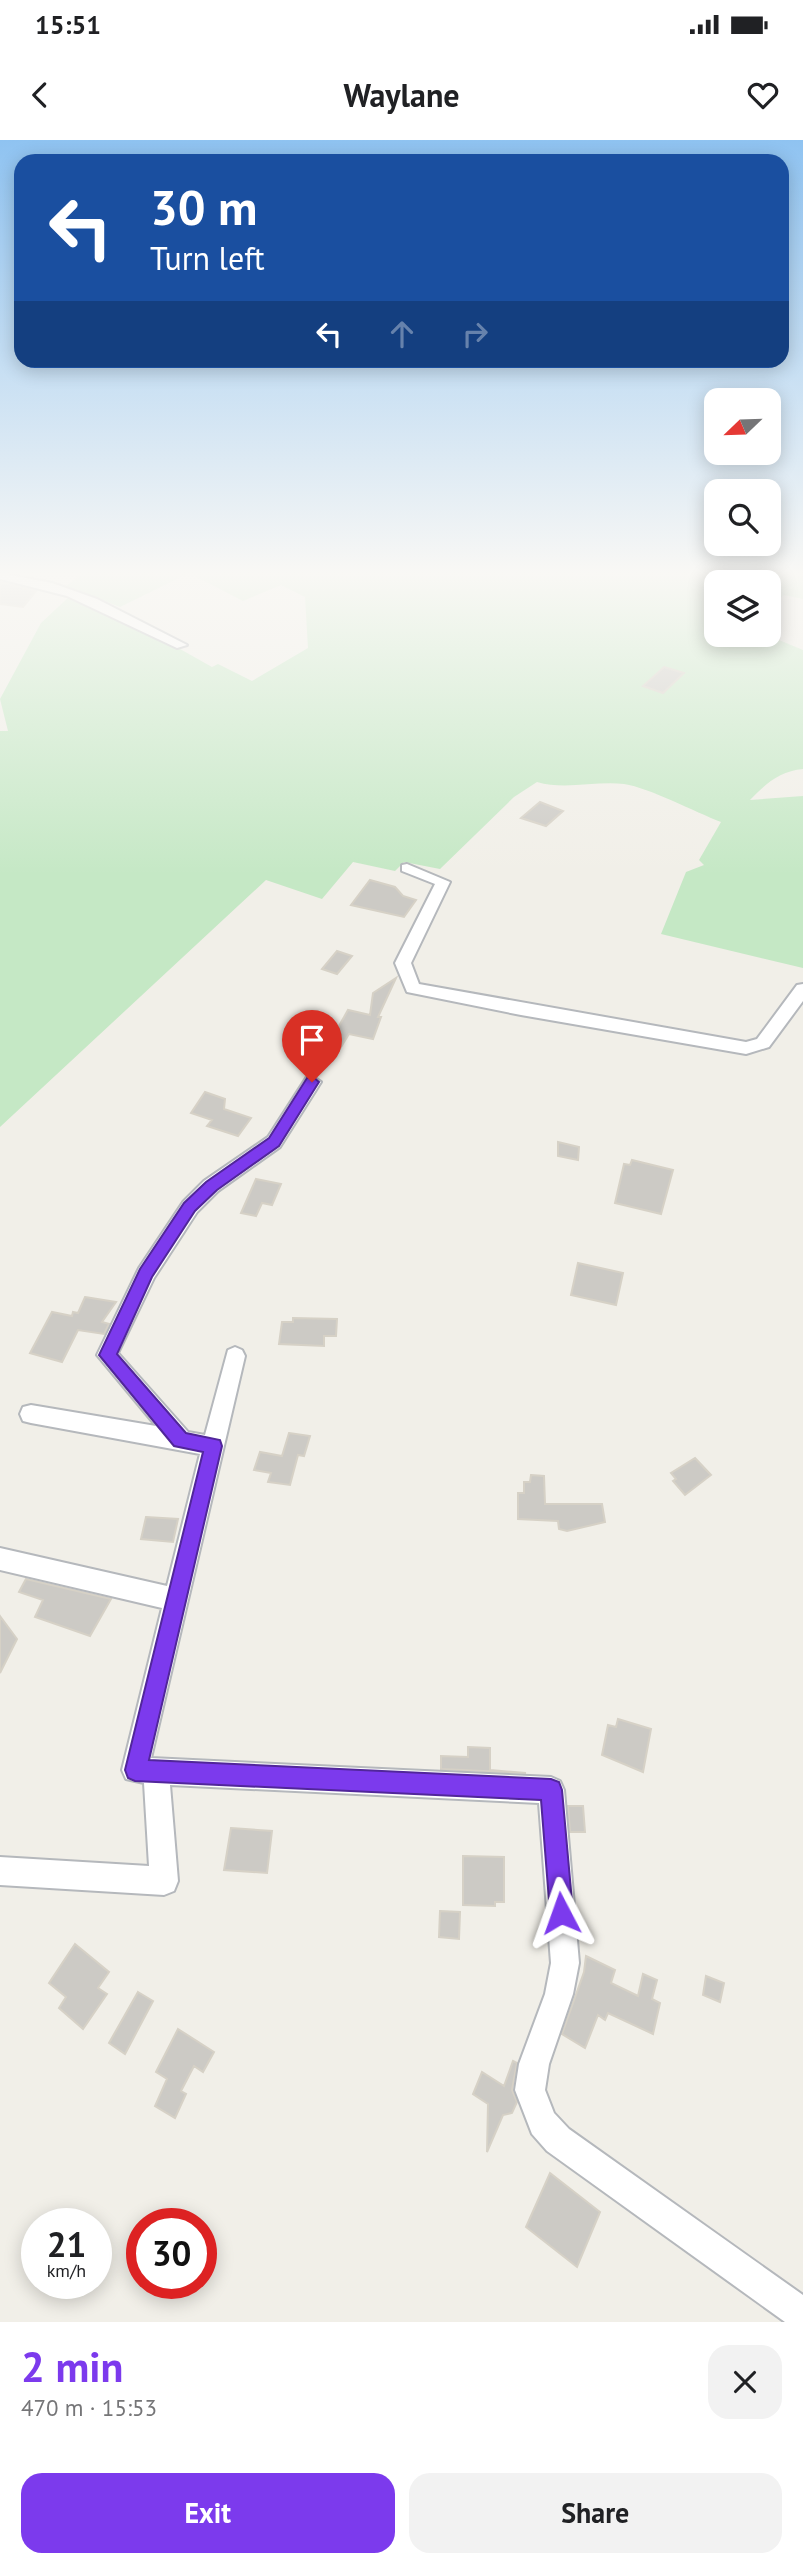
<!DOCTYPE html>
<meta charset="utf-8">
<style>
body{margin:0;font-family:"PT Sans",sans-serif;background:#f2f2f2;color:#202124;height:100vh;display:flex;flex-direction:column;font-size:26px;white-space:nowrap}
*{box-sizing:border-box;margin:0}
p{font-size:23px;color:#757577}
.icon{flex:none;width:38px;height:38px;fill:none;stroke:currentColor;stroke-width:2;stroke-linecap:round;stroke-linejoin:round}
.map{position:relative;height:2182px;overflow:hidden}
.panel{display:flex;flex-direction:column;background:#fff;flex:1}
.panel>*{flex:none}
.guide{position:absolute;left:14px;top:14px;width:775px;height:214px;border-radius:21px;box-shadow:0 4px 18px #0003;background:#1a4fa0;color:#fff;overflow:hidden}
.needle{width:46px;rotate:247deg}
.fabs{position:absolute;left:704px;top:248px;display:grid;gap:14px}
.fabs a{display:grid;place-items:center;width:77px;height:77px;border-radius:14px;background:#fff;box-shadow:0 4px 18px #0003;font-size:35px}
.speed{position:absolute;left:21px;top:2068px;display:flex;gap:14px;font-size:35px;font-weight:700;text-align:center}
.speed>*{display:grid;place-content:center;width:91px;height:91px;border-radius:50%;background:#fff;box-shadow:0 4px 18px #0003;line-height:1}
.speed small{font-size:18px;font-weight:400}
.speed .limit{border:10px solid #d22;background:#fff;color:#111}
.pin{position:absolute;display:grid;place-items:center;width:60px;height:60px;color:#fff;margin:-72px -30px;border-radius:50% 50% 50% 0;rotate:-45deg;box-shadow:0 0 7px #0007}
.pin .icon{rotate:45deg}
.me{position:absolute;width:77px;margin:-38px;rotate:356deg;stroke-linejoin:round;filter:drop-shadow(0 0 5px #0008)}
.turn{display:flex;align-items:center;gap:24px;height:147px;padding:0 21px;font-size:32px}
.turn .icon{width:91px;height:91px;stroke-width:2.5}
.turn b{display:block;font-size:49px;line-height:60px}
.lanes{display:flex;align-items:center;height:66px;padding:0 21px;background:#0003;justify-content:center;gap:35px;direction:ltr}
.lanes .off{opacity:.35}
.round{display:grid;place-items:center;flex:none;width:74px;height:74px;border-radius:21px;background:#f2f2f2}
.headline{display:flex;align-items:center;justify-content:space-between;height:119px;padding:0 21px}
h1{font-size:42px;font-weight:800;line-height:52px;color:#7c3aed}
.action{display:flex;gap:14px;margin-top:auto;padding:14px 21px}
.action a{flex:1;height:80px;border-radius:21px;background:#7c3aed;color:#fff;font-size:28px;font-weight:800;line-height:80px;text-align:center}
.action a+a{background:#f2f2f2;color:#202124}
.status{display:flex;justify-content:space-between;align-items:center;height:49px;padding:0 35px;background:#fff;direction:ltr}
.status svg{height:19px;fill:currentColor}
header{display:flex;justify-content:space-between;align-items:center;height:91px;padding:0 21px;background:#fff;font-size:32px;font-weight:800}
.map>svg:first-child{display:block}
</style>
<div class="status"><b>15:51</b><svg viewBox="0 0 49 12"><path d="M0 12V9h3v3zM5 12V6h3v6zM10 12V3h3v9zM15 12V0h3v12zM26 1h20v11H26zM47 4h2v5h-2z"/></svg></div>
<header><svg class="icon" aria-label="back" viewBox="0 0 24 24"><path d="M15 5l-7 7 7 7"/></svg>Waylane<svg class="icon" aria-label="heart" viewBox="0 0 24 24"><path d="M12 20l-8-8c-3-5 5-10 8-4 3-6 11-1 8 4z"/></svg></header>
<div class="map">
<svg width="803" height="2182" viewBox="0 0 803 2182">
<rect width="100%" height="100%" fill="#f1efe8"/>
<!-- green -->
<path fill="#c5e8c5" d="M 87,430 L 803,430 L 803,459 L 784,455 L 768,467 L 768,443 L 716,443 L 716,495 L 767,495 L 803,510 L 803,629 C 780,631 765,644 750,660 L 803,656 L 803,828 L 661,794 L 686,732 L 704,725 L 699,720 L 721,682 C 695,672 650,648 624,644 C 595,641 564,650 537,642 L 514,657 L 440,729 L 404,722 L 395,731 L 353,722 L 322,759 L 266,740 L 0,987 L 0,591 L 8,591 L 0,559 L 41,483 L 71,455 L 125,478 L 212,527 L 218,524 L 252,541 L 308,508 L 305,457 L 281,445 L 243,461 L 189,433 L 120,467 L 66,446 Z"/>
<!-- building -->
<path fill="#cccac5" stroke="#d6d1c6" stroke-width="2" d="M 0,442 L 36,451 L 23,467 L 0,464 Z
M 664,527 L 684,533 L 663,553 L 643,546 Z
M 540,662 L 563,671 L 546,686 L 521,678 Z
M 370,740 L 395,747 L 403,756 L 416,760 L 404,777 L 351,765 Z
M 337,811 L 352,816 L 337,834 L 322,829 Z
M 396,838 L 378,877 L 381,877 L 373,899 L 349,894 L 333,920 L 329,918 L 318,932 L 325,878 L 335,893 L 348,870 L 370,875 L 373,853 Z
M 205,952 L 225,959 L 224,969 L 251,978 L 238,996 L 207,986 L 212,980 L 191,973 Z
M 558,1002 L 579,1007 L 578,1020 L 558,1016 Z
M 632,1020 L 673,1030 L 661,1074 L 615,1063 L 624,1024 L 630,1025 Z
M 256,1039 L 281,1044 L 272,1065 L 262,1063 L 256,1076 L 241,1073 Z
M 578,1123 L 623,1133 L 616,1165 L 571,1155 Z
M 85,1157 L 116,1162 L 102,1182 L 109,1184 L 104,1194 L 78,1190 L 62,1222 L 30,1213 L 52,1172 L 72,1176 L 73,1172 L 78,1173 Z
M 293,1178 L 337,1179 L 336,1196 L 324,1196 L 324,1206 L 279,1204 L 282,1182 L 293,1182 Z
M 289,1293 L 310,1296 L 304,1316 L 298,1315 L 290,1345 L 268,1342 L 271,1333 L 254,1330 L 260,1312 L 282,1316 Z
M 695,1318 L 711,1335 L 685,1355 L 673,1341 L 676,1339 L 671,1333 Z
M 531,1335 L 544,1336 L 545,1364 L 602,1364 L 605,1382 L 567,1391 L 559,1389 L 558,1381 L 518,1379 L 518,1353 L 524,1353 L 524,1342 L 530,1342 Z
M 146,1377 L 178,1379 L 173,1402 L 141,1399 Z
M 26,1439 L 111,1459 L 90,1496 L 35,1477 L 43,1460 L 19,1452 Z
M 0,1476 L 17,1499 L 0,1533 Z
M 618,1579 L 651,1589 L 643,1632 L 602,1615 L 608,1585 L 616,1587 Z
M 468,1607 L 490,1608 L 490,1630 L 526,1633 L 441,1629 L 441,1616 L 468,1617 Z
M 568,1666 L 583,1666 L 585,1692 L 570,1692 Z
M 231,1688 L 272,1691 L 267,1733 L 224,1730 Z
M 463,1716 L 504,1717 L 504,1762 L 495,1762 L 495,1766 L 463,1765 Z
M 440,1771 L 460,1772 L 459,1799 L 439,1797 Z
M 75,1804 L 109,1832 L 98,1848 L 107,1854 L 83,1889 L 59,1868 L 66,1857 L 49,1843 Z
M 586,1816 L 615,1830 L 611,1843 L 638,1856 L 643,1834 L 657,1840 L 652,1859 L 660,1863 L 653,1894 L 608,1873 L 605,1880 L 598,1875 L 585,1908 L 562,1894 L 584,1832 Z
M 706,1836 L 724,1843 L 720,1862 L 703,1855 Z
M 138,1852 L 153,1861 L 125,1914 L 109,1903 Z
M 178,1889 L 214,1912 L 203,1932 L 194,1926 L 181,1951 L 186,1954 L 175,1978 L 155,1966 L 167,1939 L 156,1932 Z
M 513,1921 L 517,1923 L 512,1950 L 517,1962 L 512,1973 L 503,1975 L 487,2012 L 488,1964 L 473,1954 L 482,1932 L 504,1946 Z
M 550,2033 L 600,2072 L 577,2127 L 526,2087 Z"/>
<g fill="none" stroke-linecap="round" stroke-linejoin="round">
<!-- street casing -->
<g stroke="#b5b8bc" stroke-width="4">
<path id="street" d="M 0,433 L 52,443 L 97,459 L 187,505 L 177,508 L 67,456 L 0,439 Z
M 407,724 L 450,742 L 411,823 L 419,844 L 746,902 L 757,899 L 797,845 L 803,844 L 803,861 L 769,907 L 746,914 L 521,875 L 407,852 L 395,823 L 435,744 L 402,731 L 402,725 Z
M 312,936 L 321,942 L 280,1007 L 218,1051 L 197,1072 L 154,1138 L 118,1213 L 188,1292 L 205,1295 L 228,1210 L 235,1207 L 242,1210 L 245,1216 L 151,1618 L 551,1637 L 560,1641 L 564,1650 L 579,1823 L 573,1854 L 549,1924 L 545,1950 L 554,1973 L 569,1989 L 803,2155 L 803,2182 L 785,2182 L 547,2011 L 532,1994 L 515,1950 L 519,1924 L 545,1854 L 551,1823 L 539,1663 L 170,1645 L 178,1741 L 174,1751 L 164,1755 L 0,1745 L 0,1717 L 149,1726 L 144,1643 L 126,1639 L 122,1630 L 162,1468 L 0,1430 L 0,1408 L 167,1446 L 200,1314 L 31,1283 L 23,1281 L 20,1274 L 23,1267 L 31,1265 L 156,1286 L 97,1215 L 139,1128 L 183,1062 L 204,1041 L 268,997 L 306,938 Z"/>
</g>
<!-- street -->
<use href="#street" fill="#fff" fill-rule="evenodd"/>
</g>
<!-- sky -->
<linearGradient id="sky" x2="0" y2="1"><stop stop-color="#8fc3f1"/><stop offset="0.59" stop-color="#f9f8f5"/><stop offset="1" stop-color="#f9f8f5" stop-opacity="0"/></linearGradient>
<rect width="803" height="735" fill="url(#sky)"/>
<!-- route -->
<path fill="#7c3aed" stroke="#51269a" stroke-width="2" d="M 312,936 L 319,942 L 279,1006 L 217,1050 L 195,1071 L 152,1137 L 117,1214 L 186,1293 L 220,1300 L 222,1306 L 149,1620 L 551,1639 L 559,1642 L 562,1650 L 573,1773 L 569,1781 L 561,1785 L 553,1781 L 550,1773 L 541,1660 L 135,1641 L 128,1638 L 125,1630 L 203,1312 L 174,1306 L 99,1215 L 140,1129 L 184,1063 L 206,1042 L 269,998 L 307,938 Z"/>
</svg>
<div class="fabs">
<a><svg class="needle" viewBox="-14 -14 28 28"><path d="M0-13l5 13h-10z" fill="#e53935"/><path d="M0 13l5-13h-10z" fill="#757577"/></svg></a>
<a><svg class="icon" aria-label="search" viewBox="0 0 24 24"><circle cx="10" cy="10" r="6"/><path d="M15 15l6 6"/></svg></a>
<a><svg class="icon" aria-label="layers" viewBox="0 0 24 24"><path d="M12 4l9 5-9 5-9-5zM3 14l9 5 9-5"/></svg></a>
</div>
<div class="speed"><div>21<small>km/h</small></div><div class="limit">30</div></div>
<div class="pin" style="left:312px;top:942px;background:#d93025"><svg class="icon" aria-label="arrive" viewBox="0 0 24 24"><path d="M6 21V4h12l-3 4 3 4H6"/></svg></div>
<svg class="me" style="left:561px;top:1773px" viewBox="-20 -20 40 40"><path d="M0-17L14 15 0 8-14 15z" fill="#7c3aed" stroke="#fff" stroke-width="4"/></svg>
<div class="guide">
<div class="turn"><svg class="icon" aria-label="left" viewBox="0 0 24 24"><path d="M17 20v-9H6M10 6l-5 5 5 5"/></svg><div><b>30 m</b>Turn left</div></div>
<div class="lanes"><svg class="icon" aria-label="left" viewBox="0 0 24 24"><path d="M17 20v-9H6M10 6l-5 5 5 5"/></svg><svg class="icon off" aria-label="ahead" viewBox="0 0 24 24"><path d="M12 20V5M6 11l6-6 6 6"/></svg><svg class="icon off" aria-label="right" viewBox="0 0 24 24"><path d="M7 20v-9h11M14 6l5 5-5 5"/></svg></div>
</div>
</div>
<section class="panel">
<div class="headline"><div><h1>2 min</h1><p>470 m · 15:53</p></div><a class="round"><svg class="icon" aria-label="close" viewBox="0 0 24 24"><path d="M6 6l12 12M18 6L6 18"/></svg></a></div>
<div class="action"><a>Exit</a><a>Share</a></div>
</section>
